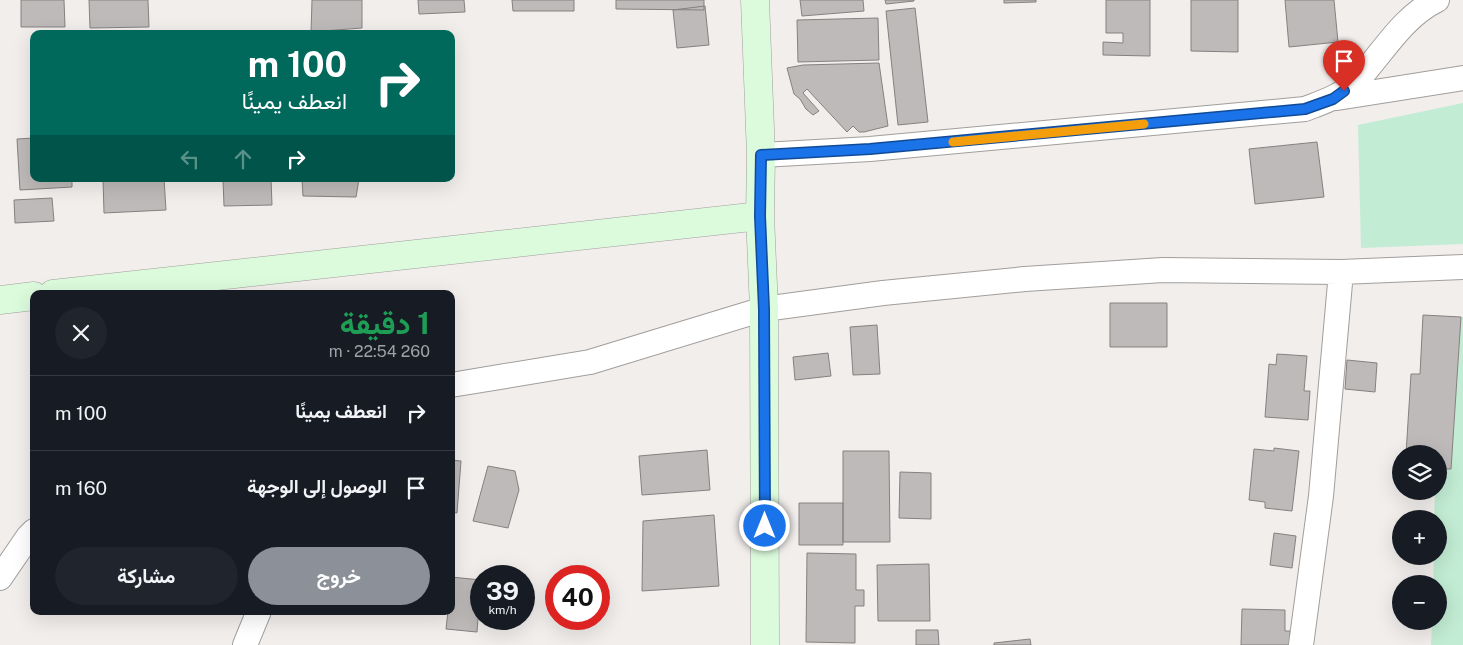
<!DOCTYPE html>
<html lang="ar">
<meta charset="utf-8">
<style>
body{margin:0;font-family:"Public Sans",Vazirmatn,sans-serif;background:#20242c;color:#f1f3f6;direction:rtl;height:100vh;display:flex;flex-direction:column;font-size:19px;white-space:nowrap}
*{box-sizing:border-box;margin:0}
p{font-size:16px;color:#9ea1a6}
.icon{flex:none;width:28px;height:28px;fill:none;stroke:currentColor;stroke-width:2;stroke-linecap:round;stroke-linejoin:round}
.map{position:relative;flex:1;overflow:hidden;direction:ltr}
.side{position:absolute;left:30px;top:290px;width:425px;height:325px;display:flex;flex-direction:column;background:#171b24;border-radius:10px;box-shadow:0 5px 20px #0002;direction:rtl}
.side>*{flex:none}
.banner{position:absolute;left:30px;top:30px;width:425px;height:152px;border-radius:10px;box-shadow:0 5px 20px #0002;direction:rtl;background:#00695c;color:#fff;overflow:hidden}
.fabs{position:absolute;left:1392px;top:445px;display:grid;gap:10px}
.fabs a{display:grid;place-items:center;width:55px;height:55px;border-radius:50%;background:#171b24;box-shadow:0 5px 20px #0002;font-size:25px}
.speed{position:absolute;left:470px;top:565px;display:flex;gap:10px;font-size:25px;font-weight:700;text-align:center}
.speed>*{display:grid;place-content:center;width:65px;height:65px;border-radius:50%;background:#171b24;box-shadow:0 5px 20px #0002;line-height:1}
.speed small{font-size:12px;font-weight:400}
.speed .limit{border:8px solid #d22;background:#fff;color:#111}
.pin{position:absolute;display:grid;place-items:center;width:42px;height:42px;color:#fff;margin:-51px -21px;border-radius:50% 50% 50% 0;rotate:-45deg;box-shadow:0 0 5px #0007}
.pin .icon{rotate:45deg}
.me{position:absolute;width:55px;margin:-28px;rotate:0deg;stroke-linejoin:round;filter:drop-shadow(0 0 4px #0008)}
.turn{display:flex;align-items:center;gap:18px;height:105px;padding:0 25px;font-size:22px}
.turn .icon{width:65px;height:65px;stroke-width:2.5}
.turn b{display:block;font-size:35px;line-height:42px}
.lanes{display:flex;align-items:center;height:48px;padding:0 25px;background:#0003;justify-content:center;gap:25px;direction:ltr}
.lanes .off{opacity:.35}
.round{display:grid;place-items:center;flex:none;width:52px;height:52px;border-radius:26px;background:#20242c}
.head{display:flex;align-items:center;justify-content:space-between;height:85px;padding:0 25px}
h1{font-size:30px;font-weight:700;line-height:38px;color:#1e9e55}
.action{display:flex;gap:10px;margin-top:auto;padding:10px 25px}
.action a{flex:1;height:58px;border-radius:30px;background:#8c9099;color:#fff;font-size:20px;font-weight:700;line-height:58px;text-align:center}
.action a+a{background:#20242c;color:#f1f3f6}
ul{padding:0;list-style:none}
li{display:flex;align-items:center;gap:15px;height:75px;padding:0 25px;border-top:1px solid #363941}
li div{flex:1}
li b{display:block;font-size:19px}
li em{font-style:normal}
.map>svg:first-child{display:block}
</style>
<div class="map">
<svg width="1463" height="645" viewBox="0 0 1463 645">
<rect width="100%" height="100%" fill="#f1eeec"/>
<!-- green -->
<path fill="#c2ecd3" d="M 1463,103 L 1463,244 L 1361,248 L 1358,125 Z
M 1461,317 L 1463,317 L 1463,645 L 1431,645 L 1432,621 L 1439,621 L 1439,584 L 1433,584 L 1434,556 L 1439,556 L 1439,519 L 1434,519 L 1435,491 L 1439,491 L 1439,469 L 1451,469 Z"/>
<!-- building -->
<path fill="#bebab9" stroke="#858180" d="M 21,0 L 64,0 L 65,27 L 21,27 Z
M 89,0 L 148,0 L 149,27 L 90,28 Z
M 312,0 L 362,0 L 362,28 L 311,32 Z
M 418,0 L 464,0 L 465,12 L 419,14 Z
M 512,0 L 574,0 L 574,11 L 513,11 Z
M 616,0 L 704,0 L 704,10 L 616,9 Z
M 800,0 L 863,0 L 864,11 L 802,16 Z
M 885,0 L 914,0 L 914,1 L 886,4 Z
M 1004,0 L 1036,0 L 1036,2 L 1004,3 Z
M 1106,0 L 1150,0 L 1150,56 L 1103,55 L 1103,42 L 1123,43 L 1123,33 L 1106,33 Z
M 1191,0 L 1238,0 L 1238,52 L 1191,51 Z
M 1285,0 L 1334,0 L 1338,42 L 1289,47 Z
M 705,6 L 709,45 L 677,48 L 673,10 Z
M 915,8 L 928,122 L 898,125 L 886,11 Z
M 878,18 L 879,60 L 798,62 L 797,20 Z
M 879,63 L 888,126 L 864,132 L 859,132 L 853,126 L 847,132 L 807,89 L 803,93 L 819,111 L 813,115 L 806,109 L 800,99 L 794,94 L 787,68 L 803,65 Z
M 34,138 L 34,179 L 72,179 L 72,187 L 20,190 L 17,139 Z
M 1317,142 L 1324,197 L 1255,204 L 1249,149 Z
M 103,179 L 164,179 L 166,210 L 104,213 Z
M 223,179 L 271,179 L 272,205 L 224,206 Z
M 302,179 L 359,179 L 356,197 L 303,196 Z
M 52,198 L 54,221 L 15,223 L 14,200 Z
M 1110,303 L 1167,303 L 1167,347 L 1110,347 Z
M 1423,315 L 1461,317 L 1451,469 L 1439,469 L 1439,454 L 1406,454 L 1411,374 L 1420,374 Z
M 877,325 L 880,374 L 853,375 L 850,327 Z
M 828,353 L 831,376 L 795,380 L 793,357 Z
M 1277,354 L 1307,356 L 1304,391 L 1310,391 L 1308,420 L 1265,417 L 1269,364 L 1276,365 Z
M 1347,360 L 1377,363 L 1375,392 L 1345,389 Z
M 1274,448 L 1299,451 L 1292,511 L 1265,508 L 1265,502 L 1249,500 L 1254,449 L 1274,451 Z
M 707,450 L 710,490 L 642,495 L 639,456 Z
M 843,451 L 889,451 L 890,542 L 843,542 Z
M 451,460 L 461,461 L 457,513 L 451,512 Z
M 488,466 L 515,471 L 519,490 L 508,528 L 473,521 Z
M 900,472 L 931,473 L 931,519 L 899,518 Z
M 799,503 L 843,503 L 843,545 L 799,545 Z
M 714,515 L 719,586 L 642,591 L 643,521 Z
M 1274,533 L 1296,536 L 1292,568 L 1270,565 Z
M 807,553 L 856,554 L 856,590 L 864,590 L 864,606 L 855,606 L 855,643 L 806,642 Z
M 929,564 L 930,621 L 878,621 L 877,565 Z
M 451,577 L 481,580 L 477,632 L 446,629 L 448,611 L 451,611 Z
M 1242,609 L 1285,610 L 1285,631 L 1290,631 L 1290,645 L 1241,645 Z
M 916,630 L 938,630 L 939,645 L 916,645 Z
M 1030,639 L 1031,645 L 994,645 L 994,643 Z"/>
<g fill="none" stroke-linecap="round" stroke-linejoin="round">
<!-- street casing -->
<g stroke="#a19e9c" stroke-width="26">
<path id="street" d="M 1337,98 L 1463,78
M 761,155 L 870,149 L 1305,109 C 1323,102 1342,96 1356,82 C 1382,54 1402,17 1437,0
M 451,385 L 590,362 L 764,309 L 883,293 L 1025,279 L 1163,270 L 1341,272 L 1463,267
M 0,578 L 28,537 L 34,531
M 245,645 L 259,611
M 1301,645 L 1321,496 L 1341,272"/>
</g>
<!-- secondary casing -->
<g stroke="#a19e9c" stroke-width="29">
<path id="secondary" d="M 755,0 L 761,155 L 760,216 L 764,309 L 765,645
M 53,294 L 760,216
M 0,300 L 34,296"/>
</g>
<!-- street -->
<use href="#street" stroke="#fff" stroke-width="24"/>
<!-- secondary -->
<use href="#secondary" stroke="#dcfbdd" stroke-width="28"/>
</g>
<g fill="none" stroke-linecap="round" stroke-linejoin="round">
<!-- route casing -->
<g stroke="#114b97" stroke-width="12">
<path id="route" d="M 765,526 L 764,309 L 760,216 L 761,155 L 870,149 L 1305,109 L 1333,99 L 1344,91"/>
</g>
<!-- route -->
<use href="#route" stroke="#1a73e8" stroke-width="9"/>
<!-- slow -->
<path stroke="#f59e0b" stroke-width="9" d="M 953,142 L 1144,124"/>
</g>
</svg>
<div class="fabs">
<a><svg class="icon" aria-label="layers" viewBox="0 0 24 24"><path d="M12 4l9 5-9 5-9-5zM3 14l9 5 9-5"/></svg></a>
<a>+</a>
<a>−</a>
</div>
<div class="speed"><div>39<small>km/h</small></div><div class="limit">40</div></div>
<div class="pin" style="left:1344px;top:91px;background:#d93025"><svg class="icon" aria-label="arrive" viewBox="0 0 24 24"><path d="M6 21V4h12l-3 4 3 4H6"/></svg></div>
<svg class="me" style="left:765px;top:526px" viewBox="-20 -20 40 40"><circle r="17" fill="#1a73e8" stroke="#fff" stroke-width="3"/><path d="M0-11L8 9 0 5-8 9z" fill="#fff"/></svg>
<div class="banner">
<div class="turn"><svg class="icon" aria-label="right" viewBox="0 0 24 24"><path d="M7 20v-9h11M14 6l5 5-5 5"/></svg><div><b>100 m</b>انعطف يمينًا</div></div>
<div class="lanes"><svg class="icon off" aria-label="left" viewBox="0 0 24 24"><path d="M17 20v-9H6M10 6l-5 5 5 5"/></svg><svg class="icon off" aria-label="ahead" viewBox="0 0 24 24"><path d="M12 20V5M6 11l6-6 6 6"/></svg><svg class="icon" aria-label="right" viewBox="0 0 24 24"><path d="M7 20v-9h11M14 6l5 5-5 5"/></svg></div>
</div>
<section class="side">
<div class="head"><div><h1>1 دقيقة</h1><p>260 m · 22:54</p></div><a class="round"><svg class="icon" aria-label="close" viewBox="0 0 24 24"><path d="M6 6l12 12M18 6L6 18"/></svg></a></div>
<ul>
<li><svg class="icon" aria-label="right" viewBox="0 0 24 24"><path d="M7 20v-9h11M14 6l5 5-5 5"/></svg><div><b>انعطف يمينًا</b></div><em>100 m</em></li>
<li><svg class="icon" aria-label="arrive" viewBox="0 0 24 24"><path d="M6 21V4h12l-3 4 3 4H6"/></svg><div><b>الوصول إلى الوجهة</b></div><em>160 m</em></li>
</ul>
<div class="action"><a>خروج</a><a>مشاركة</a></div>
</section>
</div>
